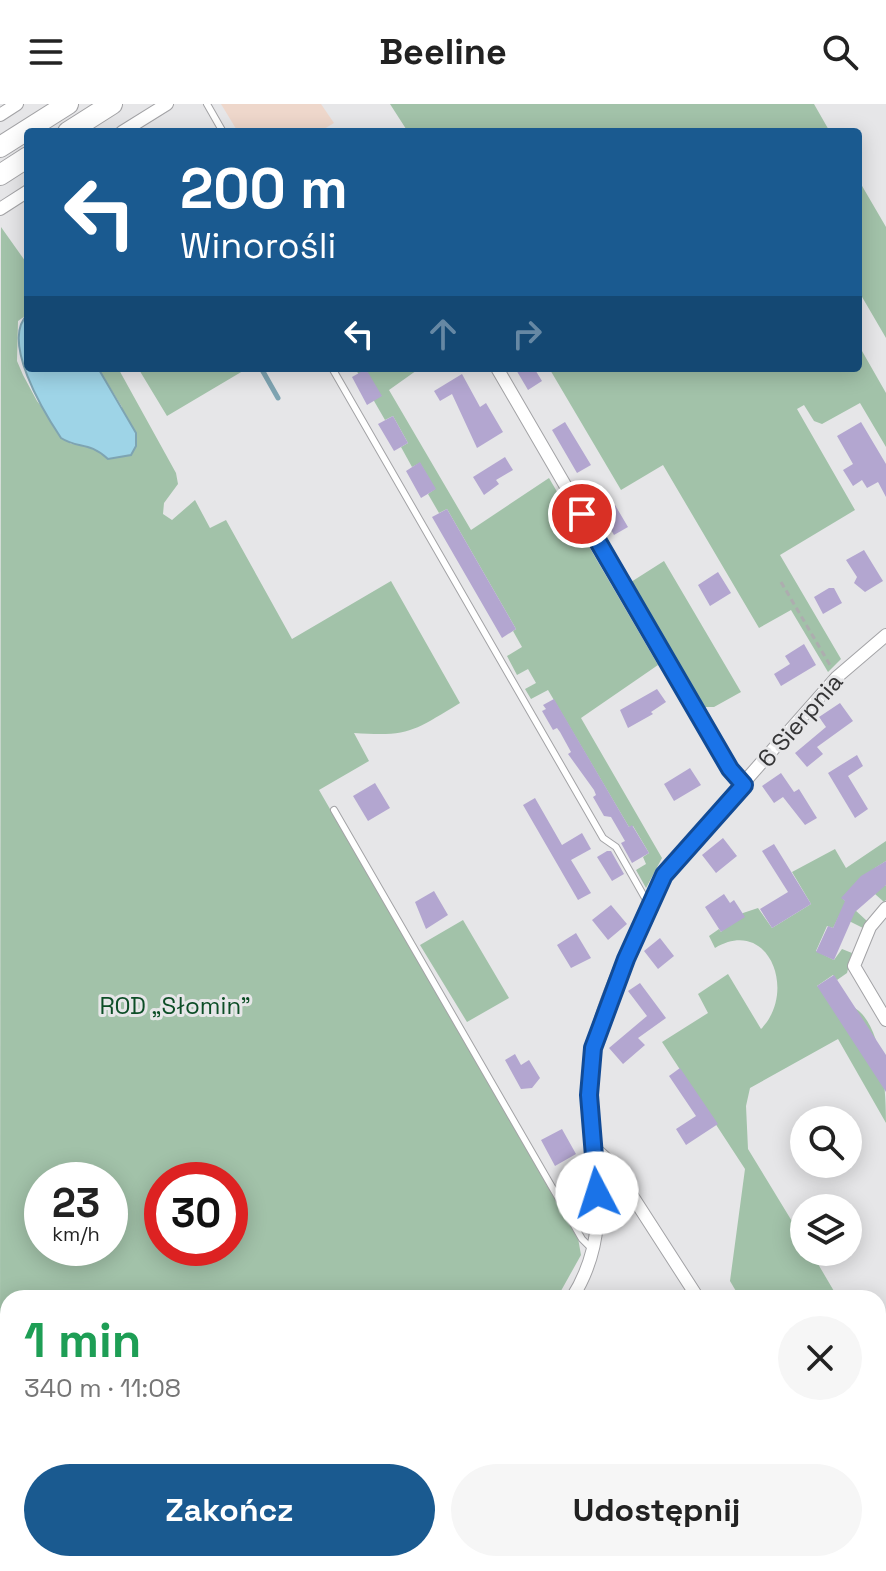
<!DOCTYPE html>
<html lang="pl">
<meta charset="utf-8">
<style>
body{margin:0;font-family:"Space Grotesk",sans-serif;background:#f6f6f6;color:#222;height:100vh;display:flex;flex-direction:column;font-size:30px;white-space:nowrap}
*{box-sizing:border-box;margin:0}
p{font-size:26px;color:#767676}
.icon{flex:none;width:44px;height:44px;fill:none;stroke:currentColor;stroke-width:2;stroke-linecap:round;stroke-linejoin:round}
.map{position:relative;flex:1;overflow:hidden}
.sheet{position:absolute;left:0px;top:1186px;width:886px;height:282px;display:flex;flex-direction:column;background:#fff;border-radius:24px 24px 0 0;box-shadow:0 4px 20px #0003}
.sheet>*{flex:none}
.hud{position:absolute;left:24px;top:24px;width:838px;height:244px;border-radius:8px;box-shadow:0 4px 20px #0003;background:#1a5a90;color:#fff;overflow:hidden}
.buttons{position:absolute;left:790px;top:1002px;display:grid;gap:16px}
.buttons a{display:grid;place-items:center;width:72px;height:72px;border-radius:50%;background:#fff;box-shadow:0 4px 20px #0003;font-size:40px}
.speed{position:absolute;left:24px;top:1058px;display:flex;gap:16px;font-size:40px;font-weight:700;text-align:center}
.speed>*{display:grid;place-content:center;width:104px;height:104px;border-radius:50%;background:#fff;box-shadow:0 4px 20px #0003;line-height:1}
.speed small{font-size:20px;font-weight:400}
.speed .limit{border:12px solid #d22;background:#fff;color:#111}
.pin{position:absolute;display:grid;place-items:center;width:68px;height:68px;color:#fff;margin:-34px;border:4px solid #fff;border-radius:50%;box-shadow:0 2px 8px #0007}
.me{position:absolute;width:88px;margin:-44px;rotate:355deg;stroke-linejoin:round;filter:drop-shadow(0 0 6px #0008)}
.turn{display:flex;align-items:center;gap:28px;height:168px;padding:0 24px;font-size:36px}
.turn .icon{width:104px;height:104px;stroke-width:2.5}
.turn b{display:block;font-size:56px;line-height:68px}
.lanes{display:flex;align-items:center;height:76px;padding:0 24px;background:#0003;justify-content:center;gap:40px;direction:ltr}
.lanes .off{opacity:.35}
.round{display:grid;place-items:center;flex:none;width:84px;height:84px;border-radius:42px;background:#f6f6f6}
.overview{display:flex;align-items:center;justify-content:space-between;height:136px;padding:0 24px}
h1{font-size:48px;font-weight:800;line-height:60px;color:#1e9e55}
.primary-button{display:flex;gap:16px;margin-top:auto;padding:16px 24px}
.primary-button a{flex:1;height:92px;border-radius:48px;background:#1a5a90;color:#fff;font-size:32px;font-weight:800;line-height:92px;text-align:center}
.primary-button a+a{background:#f6f6f6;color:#222}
header{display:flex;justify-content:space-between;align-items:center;height:104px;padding:0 24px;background:#fff;font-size:36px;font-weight:800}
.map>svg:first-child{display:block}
</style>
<header><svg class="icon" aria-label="menu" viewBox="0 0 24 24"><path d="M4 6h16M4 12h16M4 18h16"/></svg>Beeline<svg class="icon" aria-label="search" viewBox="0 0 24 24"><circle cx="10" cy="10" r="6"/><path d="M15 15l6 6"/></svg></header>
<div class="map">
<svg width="886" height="1467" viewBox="0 0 886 1467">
<rect width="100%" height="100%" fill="#e6e6e8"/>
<!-- commercial -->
<path fill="#eed7cb" d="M 221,0 L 321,0 L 334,19 L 319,28 L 238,28 Z"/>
<!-- green -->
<path fill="#a2c2a9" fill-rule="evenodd" d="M 390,0 L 814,0 L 830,28 L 408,28 Z
M 858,75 L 886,123 L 886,234 L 858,186 Z
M 1,123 L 28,161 L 28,210 L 18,217 L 17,257 L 23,271 L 37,297 L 71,340 L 93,341 L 108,355 L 122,303 L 98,264 L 118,264 L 176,369 L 178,380 L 164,399 L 163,410 L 172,416 L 195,396 L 210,424 L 226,416 L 292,535 L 391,477 L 460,599 C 413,627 410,633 354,629 L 369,657 L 319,686 L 578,1134 L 581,1151 L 557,1194 L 550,1194 L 545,1186 L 539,1194 L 8,1194 L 8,1261 L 0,1252 ZM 42,1076 L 110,1076 L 110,1144 L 42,1144 ZM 162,1076 L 230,1076 L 230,1144 L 162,1144 Z
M 858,240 L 886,289 L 886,343 L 860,299 L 822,320 L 814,317 L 804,301 L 797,305 L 855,406 L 780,451 L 841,555 L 828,568 L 791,506 L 759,524 L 663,361 L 621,386 L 549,264 L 858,264 Z
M 138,264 L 248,264 L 167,312 Z
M 355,264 L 420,264 L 389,286 L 471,426 L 549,374 L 658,561 L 581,614 L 662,754 L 646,784 L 636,766 L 646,760 L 643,753 L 649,749 L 633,722 L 629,723 L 548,586 L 531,595 L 525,585 L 536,579 L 528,565 L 517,571 L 507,552 L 522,543 L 513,527 L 516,525 L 447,405 L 439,409 L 428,390 L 435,385 L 420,359 L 412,363 L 401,343 L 408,339 L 393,312 L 385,316 Z
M 664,457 L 741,588 L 714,603 L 705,603 L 631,478 Z
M 886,737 L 886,757 L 875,764 L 886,782 L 886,796 L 884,798 L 875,790 L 842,794 L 867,817 L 863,824 L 839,812 L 833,824 L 827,822 L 816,847 L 834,856 L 842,845 L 852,849 L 847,869 L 837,876 L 833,871 L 817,882 C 830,890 849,899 859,907 C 883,928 886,988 886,1019 L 838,935 L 750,984 L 746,1002 L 748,1045 L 804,1137 L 804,1148 L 811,1148 L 838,1194 L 740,1194 L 730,1177 L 745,1065 L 662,938 L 708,909 L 698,890 L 728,870 L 761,925 C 798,887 768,812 715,844 L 709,832 L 719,825 L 721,828 L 743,809 L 758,804 L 772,824 L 811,800 L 792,768 L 835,745 L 846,764 Z
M 463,816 L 509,894 L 467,918 L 420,841 Z
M 878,1260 L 886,1273 L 886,1444 L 878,1430 Z
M 0,1295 L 8,1304 L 8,1460 L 151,1460 L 158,1467 L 0,1467 Z
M 191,1460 L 303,1460 L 288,1467 L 197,1467 Z"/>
<!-- water -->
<path fill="#9ed4e7" stroke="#7ea4b2" stroke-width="2" d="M 28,210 L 28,264 L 98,264 L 136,329 L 136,342 L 131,351 L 108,355 C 89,337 78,345 61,334 C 43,307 0,236 28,210 Z"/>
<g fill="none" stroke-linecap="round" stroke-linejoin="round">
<!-- stream -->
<path stroke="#7ea4b2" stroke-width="5" d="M 261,264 L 278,294"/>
</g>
<!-- building -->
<path fill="#b3a6d0" d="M 515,264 L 534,264 L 542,277 L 528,286 Z
M 366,265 L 382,292 L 367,301 L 352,273 Z
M 462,270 L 480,303 L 486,299 L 503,328 L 477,344 L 452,290 L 440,297 L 434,287 Z
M 393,312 L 408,339 L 394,347 L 378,320 Z
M 565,318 L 591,361 L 577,369 L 552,326 Z
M 861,318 L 886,360 L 886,393 L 878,378 L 867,384 L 862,376 L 853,382 L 843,366 L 853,360 L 837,332 Z
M 505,353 L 513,366 L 496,376 L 499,380 L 484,391 L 473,373 Z
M 420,358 L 436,385 L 421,394 L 406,367 Z
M 615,401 L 628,423 L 614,431 L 601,409 Z
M 447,405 L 516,525 L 502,534 L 432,413 Z
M 864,446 L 883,477 L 865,488 L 854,479 L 857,473 L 846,456 Z
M 718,468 L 731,489 L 710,502 L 698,481 Z
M 829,484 L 834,484 L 842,499 L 823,510 L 814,493 Z
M 804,540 L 816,561 L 781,582 L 774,570 L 790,560 L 785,552 Z
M 657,585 L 666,598 L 651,608 L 653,610 L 628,624 L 620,606 Z
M 554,595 L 629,723 L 632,721 L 649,749 L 632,759 L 621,739 L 625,737 L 611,713 L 604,712 L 593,693 L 596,691 L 594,686 L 568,650 L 571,648 L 560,628 L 557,624 L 553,626 L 542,607 L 546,605 L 543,601 Z
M 840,599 L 853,617 L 817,643 L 823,650 L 807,663 L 795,649 L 826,623 L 819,613 Z
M 857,651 L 863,662 L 848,672 L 868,705 L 855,714 L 828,669 Z
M 690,664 L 701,681 L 674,697 L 664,680 Z
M 781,669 L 794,688 L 799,685 L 817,714 L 805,721 L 783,693 L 774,699 L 762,682 Z
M 375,679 L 390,704 L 368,717 L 353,692 Z
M 535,694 L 562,741 L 582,729 L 591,745 L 571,756 L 591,789 L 578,796 L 523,701 Z
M 723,734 L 737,752 L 716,769 L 702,751 Z
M 774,740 L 811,800 L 772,824 L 760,805 L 788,788 L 762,747 Z
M 607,747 L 611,747 L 624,770 L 612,777 L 597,753 Z
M 886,757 L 886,781 L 855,808 L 834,856 L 816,848 L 828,822 L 833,824 L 845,797 L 841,794 L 861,772 Z
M 434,787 L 448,811 L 426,825 L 415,798 Z
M 724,790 L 730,799 L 734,796 L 745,813 L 721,828 L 705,803 Z
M 611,801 L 627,820 L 608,836 L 592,816 Z
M 576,829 L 591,854 L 571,864 L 557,841 Z
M 660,834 L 674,852 L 658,865 L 644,847 Z
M 834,871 L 886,951 L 886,988 L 817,882 Z
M 640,879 L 666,914 L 638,934 L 645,941 L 623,960 L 609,944 L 647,912 L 628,887 Z
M 515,950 L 521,961 L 529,956 L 540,974 L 532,984 L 521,985 L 505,956 Z
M 680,964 L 718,1020 L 686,1041 L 676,1025 L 696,1012 L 669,972 Z
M 562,1025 L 576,1050 L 555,1062 L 541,1036 Z"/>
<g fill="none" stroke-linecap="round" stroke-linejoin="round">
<!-- service casing -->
<g stroke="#a3a3a6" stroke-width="8">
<path id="service" d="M 207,0 L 223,28
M 332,264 L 603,734 L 616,743 L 649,801
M 334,706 L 582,1135 L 591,1144
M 755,1467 L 761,1460"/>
</g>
<!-- minor casing -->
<g stroke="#a3a3a6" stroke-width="14">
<path id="minor" d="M 0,11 L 17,0
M 122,28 L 167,0
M 0,105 L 28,87
M 497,264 L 730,665 L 744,681
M 886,804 L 870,823 L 854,862 L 886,916
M 594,1044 L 611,1059 L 698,1194
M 572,1194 C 627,1107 573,1033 593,944 C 604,892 634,834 656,786 L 670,762 L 837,573 L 886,531
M 0,1273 L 8,1282
M 168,1460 L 174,1467
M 441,1460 L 445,1467
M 317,1467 L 332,1460"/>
</g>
<!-- primary casing -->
<g stroke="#a3a3a6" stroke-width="22">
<path id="primary" d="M 68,28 L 112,0
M 0,43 L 68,0
M 0,71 L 28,53"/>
</g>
<!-- path -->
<path stroke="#adadaf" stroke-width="3" stroke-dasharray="6 4" stroke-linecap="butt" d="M 781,478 L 830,561"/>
<!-- service -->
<use href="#service" stroke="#fff" stroke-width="6"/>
<!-- minor -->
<use href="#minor" stroke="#fff" stroke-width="12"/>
<!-- primary -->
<use href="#primary" stroke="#fff" stroke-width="20"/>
</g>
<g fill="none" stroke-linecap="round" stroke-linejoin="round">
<!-- route casing -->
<g stroke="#114b97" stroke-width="20">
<path id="route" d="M 582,410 L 730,665 L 744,681 L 664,771 L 626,855 L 593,944 L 589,991 L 597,1089"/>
</g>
<!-- route -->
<use href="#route" stroke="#1a73e8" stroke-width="14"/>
</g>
<g text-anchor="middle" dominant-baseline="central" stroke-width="6" stroke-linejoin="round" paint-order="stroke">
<!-- street labels -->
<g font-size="24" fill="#353536" stroke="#e6e6e8">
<text transform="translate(800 616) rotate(-49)">6 Sierpnia</text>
</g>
<!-- park labels -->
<g font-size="24" fill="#0c4d26" stroke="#e6e6e8">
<text x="175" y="901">ROD „Słomin”</text>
</g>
</g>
</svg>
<div class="buttons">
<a><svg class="icon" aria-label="search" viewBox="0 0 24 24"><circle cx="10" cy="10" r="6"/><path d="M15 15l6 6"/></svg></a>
<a><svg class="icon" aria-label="layers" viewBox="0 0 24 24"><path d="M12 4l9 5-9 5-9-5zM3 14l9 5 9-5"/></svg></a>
</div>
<div class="speed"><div>23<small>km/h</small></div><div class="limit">30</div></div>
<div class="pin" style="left:582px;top:410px;background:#d93025"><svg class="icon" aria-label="arrive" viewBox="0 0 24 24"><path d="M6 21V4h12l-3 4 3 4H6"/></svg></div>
<svg class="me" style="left:597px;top:1089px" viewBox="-20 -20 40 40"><circle r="19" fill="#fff"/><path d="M0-13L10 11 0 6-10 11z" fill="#1a73e8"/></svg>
<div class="hud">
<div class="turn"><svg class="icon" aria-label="left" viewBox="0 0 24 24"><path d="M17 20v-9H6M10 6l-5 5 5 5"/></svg><div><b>200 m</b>Winorośli</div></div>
<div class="lanes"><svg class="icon" aria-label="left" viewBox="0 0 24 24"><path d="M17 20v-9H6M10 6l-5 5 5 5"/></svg><svg class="icon off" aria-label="ahead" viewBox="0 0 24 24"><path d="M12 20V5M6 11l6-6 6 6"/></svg><svg class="icon off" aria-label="right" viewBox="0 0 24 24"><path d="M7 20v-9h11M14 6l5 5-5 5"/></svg></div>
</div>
<section class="sheet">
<div class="overview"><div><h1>1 min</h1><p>340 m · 11:08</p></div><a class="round"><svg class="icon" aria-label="close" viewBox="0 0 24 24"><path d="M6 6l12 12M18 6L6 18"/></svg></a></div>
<div class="primary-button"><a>Zakończ</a><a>Udostępnij</a></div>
</section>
</div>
